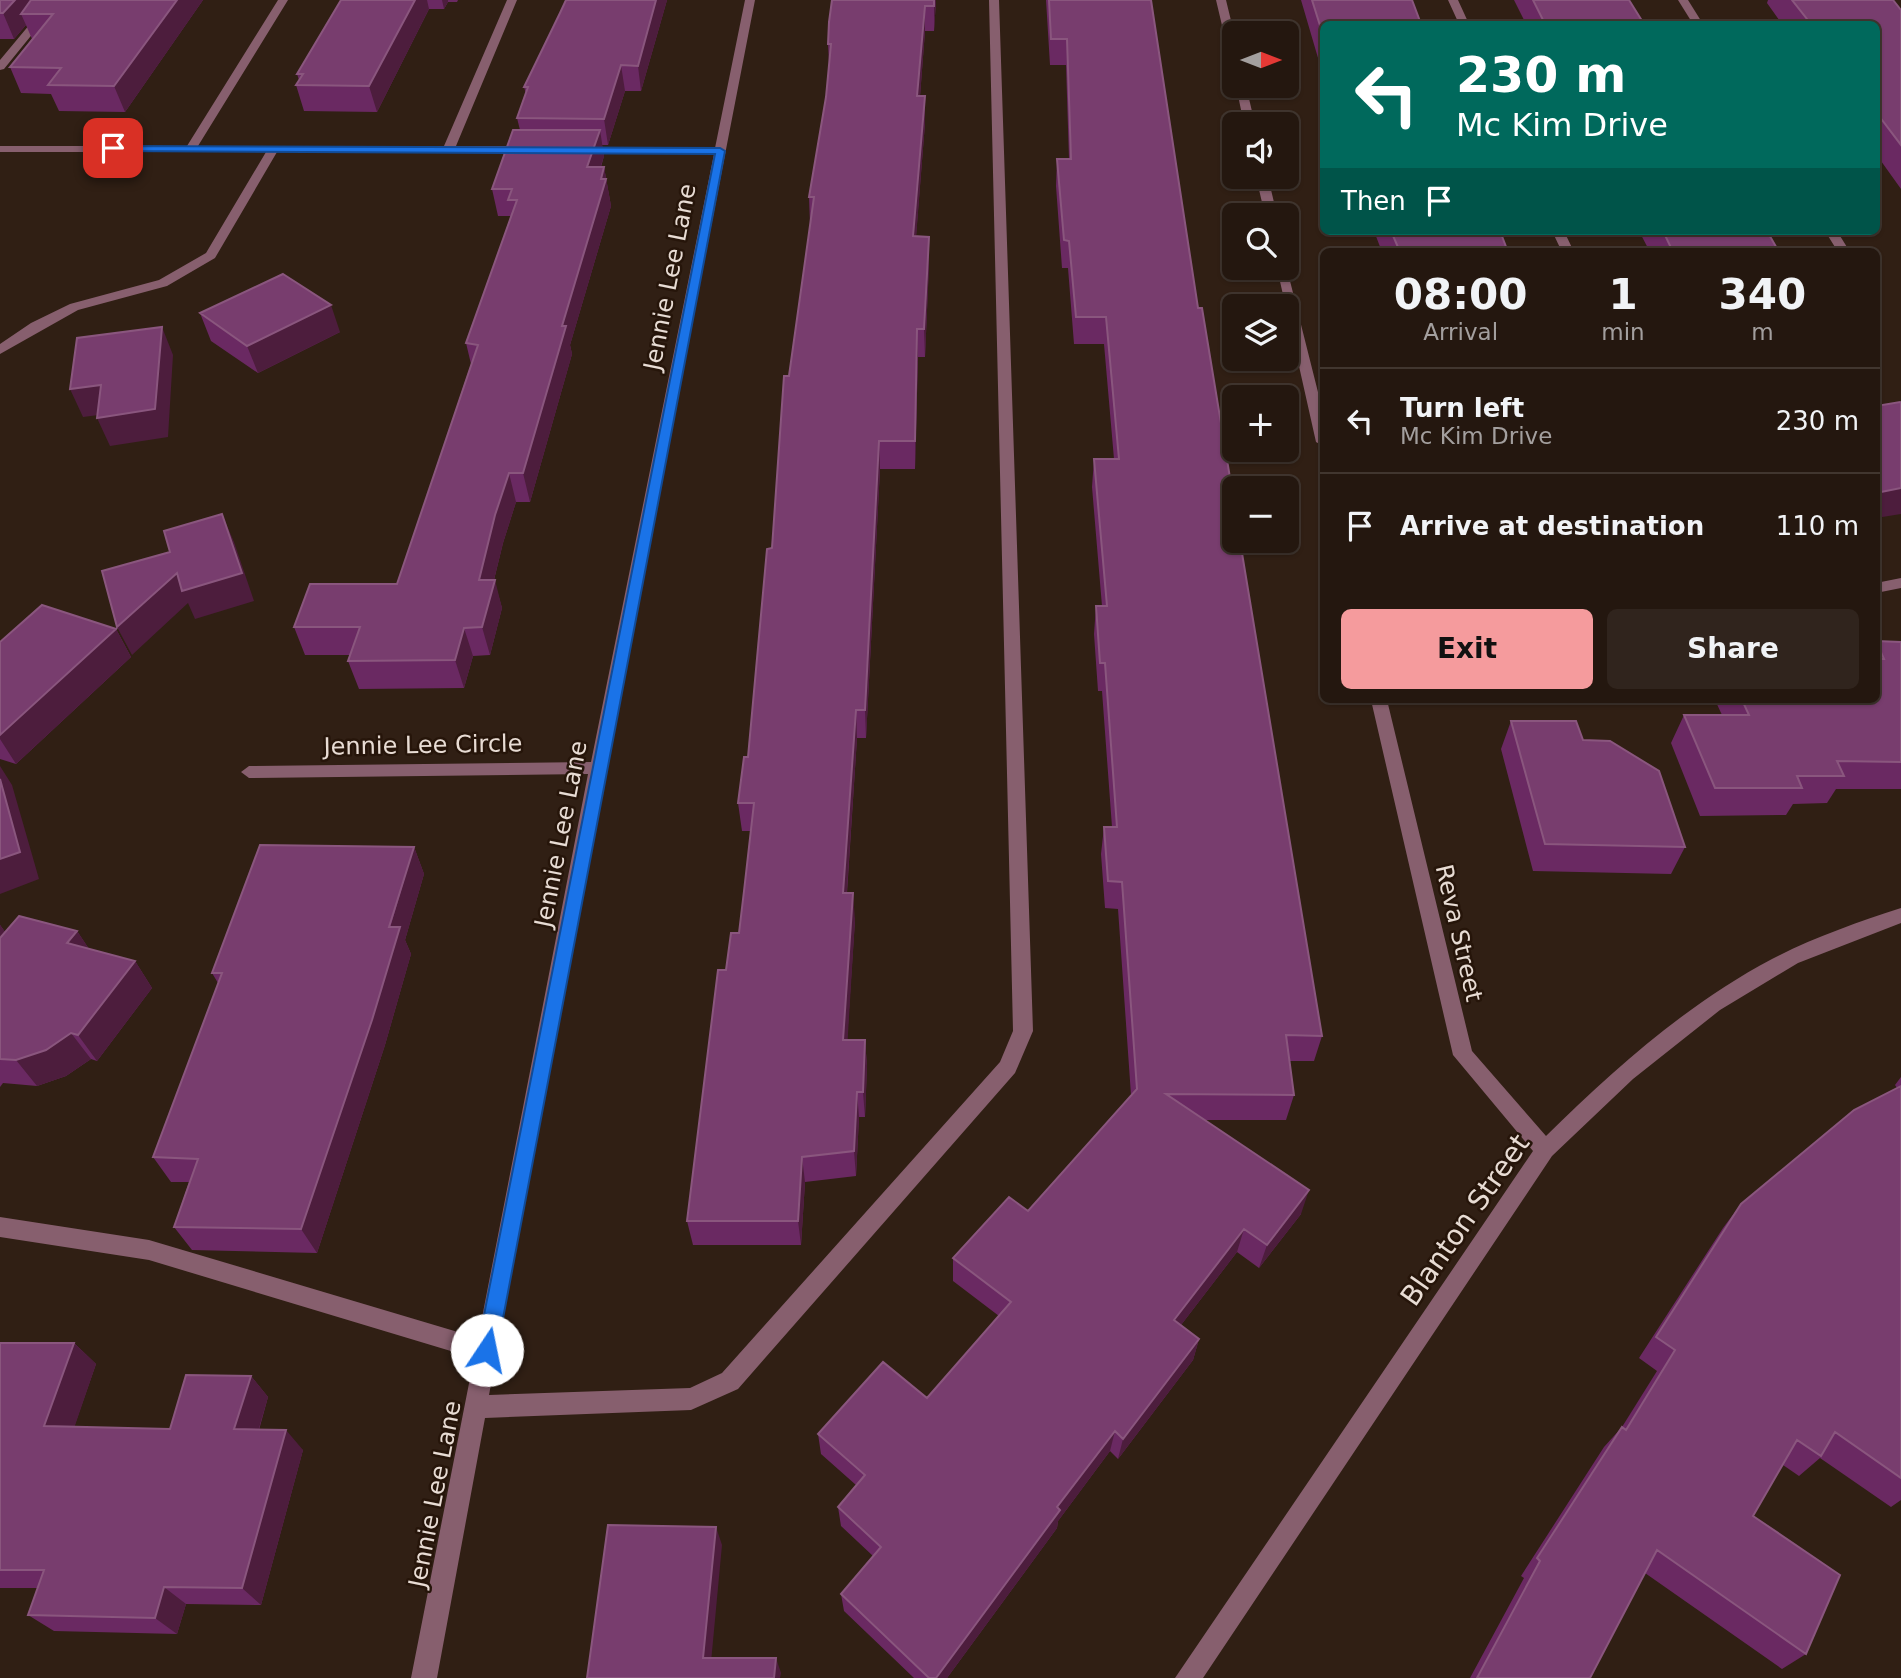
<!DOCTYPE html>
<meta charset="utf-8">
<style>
body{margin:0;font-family:"DejaVu Sans",sans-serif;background:#30241d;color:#f1f3f6;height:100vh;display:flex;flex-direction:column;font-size:26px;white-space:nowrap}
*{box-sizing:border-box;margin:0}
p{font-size:23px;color:#a39f9e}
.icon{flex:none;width:38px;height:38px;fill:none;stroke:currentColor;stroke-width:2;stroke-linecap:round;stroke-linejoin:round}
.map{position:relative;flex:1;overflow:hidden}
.sheet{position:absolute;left:1320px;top:248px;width:560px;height:455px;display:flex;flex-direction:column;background:#24170f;border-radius:10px;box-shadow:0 2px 5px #0004,0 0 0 2px #41362f}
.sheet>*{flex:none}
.banner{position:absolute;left:1320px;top:21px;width:560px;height:214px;border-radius:10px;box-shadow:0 2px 5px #0004,0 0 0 2px #41362f;background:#00695c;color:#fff;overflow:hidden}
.needle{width:46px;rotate:90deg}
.fabs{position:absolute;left:1222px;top:21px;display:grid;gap:14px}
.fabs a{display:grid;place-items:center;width:77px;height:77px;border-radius:10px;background:#24170f;box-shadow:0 2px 5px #0004,0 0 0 2px #41362f;font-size:35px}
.pin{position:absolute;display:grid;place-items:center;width:60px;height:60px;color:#fff;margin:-30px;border-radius:14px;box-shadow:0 4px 10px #0006}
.me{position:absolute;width:77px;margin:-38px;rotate:11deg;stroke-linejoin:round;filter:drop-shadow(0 0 5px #0008)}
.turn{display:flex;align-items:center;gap:24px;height:147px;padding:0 21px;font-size:32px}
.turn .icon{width:91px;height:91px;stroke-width:2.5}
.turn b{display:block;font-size:49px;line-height:60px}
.then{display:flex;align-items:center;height:66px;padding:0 21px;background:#0003;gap:14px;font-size:26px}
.eta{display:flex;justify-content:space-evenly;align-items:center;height:119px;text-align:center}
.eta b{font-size:42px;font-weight:700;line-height:49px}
.button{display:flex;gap:14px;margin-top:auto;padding:14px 21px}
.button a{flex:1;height:80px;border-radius:10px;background:#f59b9d;color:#111;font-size:28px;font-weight:700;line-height:80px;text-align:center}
.button a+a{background:#30241d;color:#f1f3f6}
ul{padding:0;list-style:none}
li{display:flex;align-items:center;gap:21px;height:105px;padding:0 21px;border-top:2px solid #41362f}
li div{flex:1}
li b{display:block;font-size:26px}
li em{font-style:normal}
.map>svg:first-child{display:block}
</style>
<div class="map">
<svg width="1901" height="1678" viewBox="0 0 1901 1678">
<rect width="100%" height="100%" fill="#301f14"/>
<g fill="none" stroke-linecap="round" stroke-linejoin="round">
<!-- minor -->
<path fill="#875f6e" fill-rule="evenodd" d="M 50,0 L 60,0 L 4,69 L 0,70 L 0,60 Z
M 278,0 L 288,0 L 198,146 L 444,146 L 507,0 L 517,0 L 456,146 L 528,146 L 534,149 L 528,152 L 277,152 L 215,258 L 167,286 L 78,310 L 0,354 L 0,344 L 31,323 L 70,304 L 159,280 L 206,253 L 266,152 L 0,152 L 0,146 L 187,146 Z
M 745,0 L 755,0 L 606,768 L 489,1395 L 690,1388 L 722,1373 L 1000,1062 L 1013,1031 L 989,0 L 999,0 L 1033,1031 L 1015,1073 L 738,1389 L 691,1410 L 485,1418 L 437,1678 L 411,1678 L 474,1358 L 149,1260 L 0,1237 L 0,1217 L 149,1240 L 478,1338 L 588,774 L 249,778 L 241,772 L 249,766 L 591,762 L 714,154 L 581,153 L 575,150 L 581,147 L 715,148 Z
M 1216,0 L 1226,0 L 1234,33 L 1234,58 L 1229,55 Z
M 1448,0 L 1458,0 L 1469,24 L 1459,24 Z
M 1678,0 L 1688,0 L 1703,24 L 1693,24 Z
M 1236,86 L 1246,86 L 1255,124 L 1244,124 Z
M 1256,177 L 1268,177 L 1277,215 L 1265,215 Z
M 1552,231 L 1564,231 L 1574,252 L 1562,252 Z
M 1825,231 L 1837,231 L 1850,252 L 1838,252 Z
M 1286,265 L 1323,412 L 1323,446 L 1316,442 L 1277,268 L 1286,268 Z
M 1901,578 L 1901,588 L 1876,593 L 1876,583 Z
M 1371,700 L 1387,700 L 1472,1051 L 1546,1136 C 1614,1069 1687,1004 1772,959 C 1812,938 1858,922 1901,908 L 1901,923 L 1798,963 L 1720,1010 L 1633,1079 L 1552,1156 L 1203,1678 L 1175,1678 L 1533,1151 L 1453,1055 Z"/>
</g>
<!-- wall -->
<path fill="#6a2962" d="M 0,0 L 203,0 L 125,112 L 59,111 L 51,94 L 21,93 L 10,67 L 32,39 L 26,25 L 14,39 L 0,39 Z
M 341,0 L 458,0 L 457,2 L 448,2 L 444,9 L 429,9 L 377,112 L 304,111 L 296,85 L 299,80 L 297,74 Z
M 566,0 L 667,0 L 641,91 L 625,91 L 608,145 L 602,145 L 604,156 L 601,167 L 604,167 L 611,206 L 570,345 L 572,354 L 530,502 L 516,502 L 503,543 L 494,580 L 502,608 L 490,655 L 473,656 L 464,688 L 359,689 L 348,661 L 350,655 L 305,655 L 294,627 L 397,584 L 471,364 L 466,343 L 511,216 L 498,216 L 492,189 L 520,130 L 517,118 L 526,94 L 524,87 L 560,13 Z
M 936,0 L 934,31 L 925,31 L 920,96 L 925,123 L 916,236 L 929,237 L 929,264 L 925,357 L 918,357 L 915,469 L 880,469 L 866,738 L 857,738 L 847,893 L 855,920 L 847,1040 L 865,1040 L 867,1066 L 865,1117 L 859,1117 L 856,1176 L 805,1182 L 801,1245 L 693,1245 L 687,1221 L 726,970 L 739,933 L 744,891 L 751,831 L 742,831 L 738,803 L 748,757 L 772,548 L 789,376 L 810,224 L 809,197 L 826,97 L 829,63 L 828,44 Z
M 1046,0 L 1151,0 L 1198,308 L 1322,1036 L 1314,1061 L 1289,1061 L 1294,1095 L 1286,1120 L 1204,1120 L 1301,1214 L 1259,1268 L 1237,1252 L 1181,1325 L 1199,1339 L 1193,1360 L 1118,1459 L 1110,1451 L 1058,1521 L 1057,1528 L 947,1678 L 914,1678 L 844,1611 L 841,1594 L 873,1556 L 841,1526 L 838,1507 L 856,1485 L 821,1454 L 818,1434 L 927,1398 L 999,1316 L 953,1281 L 953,1258 L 1028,1211 L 1131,1095 L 1118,909 L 1105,908 L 1101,854 L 1104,827 L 1112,827 L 1102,691 L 1098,691 L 1094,634 L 1096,606 L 1102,606 L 1092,487 L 1094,459 L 1114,459 L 1104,344 L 1074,344 L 1068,268 L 1062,268 L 1056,186 L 1057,159 L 1069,159 L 1066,65 L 1050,65 Z
M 1301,0 L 1412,0 L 1323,24 L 1323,75 Z
M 1514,0 L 1629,0 L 1644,24 L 1526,24 Z
M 1768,0 L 1893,0 L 1901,10 L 1901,189 L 1876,154 L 1876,24 L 1782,24 L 1767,3 Z
M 1374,231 L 1500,231 L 1508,252 L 1382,252 Z
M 1639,231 L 1767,231 L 1779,252 L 1650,252 Z
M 200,313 L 340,332 L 258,373 L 211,341 Z
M 116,629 L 131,657 L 16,764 L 0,759 L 0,642 Z
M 1876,641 L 1901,642 L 1901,789 L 1836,789 L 1827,803 L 1793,804 L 1786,815 L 1700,816 L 1671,743 L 1684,715 L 1722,715 L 1715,700 L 1876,700 Z
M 1511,721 L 1583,740 L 1685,847 L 1671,874 L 1533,871 L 1501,749 Z
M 414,847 L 424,874 L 405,940 L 411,954 L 385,1045 L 317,1253 L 192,1250 L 174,1227 L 189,1182 L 171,1182 L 153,1157 L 218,983 L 212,973 Z
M 0,925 L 5,932 L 77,931 L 89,949 L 135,961 L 152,988 L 97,1061 L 91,1059 L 66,1076 L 37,1086 L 3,1083 L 0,1087 L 0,938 L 3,935 L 0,936 Z
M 1901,1077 L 1901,1500 L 1891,1507 L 1820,1458 L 1799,1476 L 1783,1465 L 1753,1516 L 1806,1654 L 1782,1669 L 1645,1573 L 1590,1678 L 1470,1678 L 1524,1578 L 1521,1576 L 1604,1447 L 1622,1427 L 1657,1371 L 1639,1358 L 1723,1228 L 1741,1204 L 1897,1088 L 1895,1085 Z
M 0,1343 L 74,1343 L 96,1364 L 74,1427 L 170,1429 L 251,1376 L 268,1397 L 259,1430 L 303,1450 L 261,1605 L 186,1604 L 177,1634 L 54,1631 L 28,1615 L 38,1588 L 0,1588 Z"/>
<!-- shaded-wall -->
<path fill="#4d1d3d" d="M 15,0 L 47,0 L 21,14 L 26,25 L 14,39 L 3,13 Z
M 177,0 L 203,0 L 125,112 L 114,86 Z
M 415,0 L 427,0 L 429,9 L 377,112 L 369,86 Z
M 442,0 L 448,0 L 448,2 L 444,9 Z
M 656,0 L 667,0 L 641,91 L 638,66 Z
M 934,0 L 936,0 L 934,31 Z
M 925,6 L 925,31 L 918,123 L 917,96 Z
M 621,65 L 625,91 L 608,145 L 604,119 Z
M 925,96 L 925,123 L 914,264 L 913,236 Z
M 600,130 L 604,156 L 592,193 L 587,167 Z
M 604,167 L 611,206 L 570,345 L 572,354 L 530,502 L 523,473 Z
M 929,237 L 929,264 L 925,357 L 924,329 Z
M 331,305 L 340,332 L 258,373 L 247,346 Z
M 162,327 L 173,355 L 168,437 L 110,446 L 97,418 Z
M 917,329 L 918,357 L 915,469 L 915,441 Z
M 101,385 L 114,413 L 83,417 L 70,389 Z
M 879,441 L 880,469 L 866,738 L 865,710 Z
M 509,473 L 516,502 L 503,543 L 487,608 L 479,580 L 495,515 Z
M 1901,488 L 1901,514 L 1876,518 L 1876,493 Z
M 222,514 L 234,542 L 254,601 L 195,619 L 188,603 L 132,655 L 117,627 Z
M 495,580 L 502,608 L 490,655 L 482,627 Z
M 464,628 L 473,656 L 464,688 L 455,660 Z
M 116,629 L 131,657 L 16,764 L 0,739 L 0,735 Z
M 856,710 L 857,738 L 845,919 L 843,893 Z
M 0,766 L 12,785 L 39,879 L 0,894 Z
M 414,847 L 424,874 L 405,940 L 411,954 L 385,1045 L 317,1253 L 301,1229 Z
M 853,893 L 855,920 L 846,1066 L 843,1040 Z
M 0,925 L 6,933 L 0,936 Z
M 77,931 L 95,958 L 67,943 Z
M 135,961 L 152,988 L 97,1061 L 78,1035 Z
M 71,1033 L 91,1059 L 66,1076 L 37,1086 L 16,1060 Z
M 865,1040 L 867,1066 L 865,1117 L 863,1092 Z
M 857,1092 L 859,1117 L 856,1176 L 854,1151 Z
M 802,1157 L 805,1182 L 801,1245 L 798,1221 Z
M 1309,1190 L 1301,1214 L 1259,1268 L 1267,1245 Z
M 1244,1229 L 1237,1252 L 1168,1342 L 1174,1320 Z
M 1199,1339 L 1193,1360 L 1118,1459 L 1123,1439 Z
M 74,1343 L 96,1364 L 68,1446 L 44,1426 Z
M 251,1376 L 268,1397 L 253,1449 L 234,1429 Z
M 286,1430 L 303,1450 L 261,1605 L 242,1588 Z
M 1115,1431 L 1110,1451 L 1058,1521 L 1057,1528 L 947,1678 L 936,1678 L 1057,1507 Z
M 716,1527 L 722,1545 L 710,1673 L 703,1658 Z
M 164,1587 L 186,1604 L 177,1634 L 155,1618 Z
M 776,1658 L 781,1673 L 780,1678 L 774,1678 Z"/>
<!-- building -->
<path fill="#783d6e" stroke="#8a567e" stroke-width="2" d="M 0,0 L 15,0 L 3,13 L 0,13 Z
M 31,0 L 177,0 L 114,86 L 48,85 L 61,68 L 10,67 L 53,14 L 21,14 Z
M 341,0 L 415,0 L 369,86 L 296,85 L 303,74 L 297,74 Z
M 566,0 L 656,0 L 638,66 L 621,65 L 604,119 L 517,118 L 528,87 L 524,87 L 560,13 Z
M 832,0 L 934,0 L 934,6 L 925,6 L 917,96 L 925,96 L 913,236 L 929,237 L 924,329 L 917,329 L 915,441 L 879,441 L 865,710 L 856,710 L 843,893 L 853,893 L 843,1040 L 865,1040 L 863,1092 L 857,1092 L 854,1151 L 802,1157 L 798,1221 L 687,1221 L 718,970 L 726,970 L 731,933 L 739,933 L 744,891 L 754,803 L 738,803 L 744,757 L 748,757 L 767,549 L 772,548 L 784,376 L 789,376 L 814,197 L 809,197 L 826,97 L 831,44 L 828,44 L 829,22 Z
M 1049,0 L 1151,0 L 1198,308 L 1202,308 L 1234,502 L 1234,541 L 1240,541 L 1322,1036 L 1286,1035 L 1294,1095 L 1166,1094 L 1309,1190 L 1267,1245 L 1244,1229 L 1174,1320 L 1199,1339 L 1123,1439 L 1115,1431 L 1057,1507 L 1060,1510 L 936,1678 L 929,1678 L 841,1594 L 881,1547 L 838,1507 L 865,1475 L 818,1434 L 883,1362 L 927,1398 L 1011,1302 L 953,1258 L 1009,1197 L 1028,1211 L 1137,1089 L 1122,882 L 1108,881 L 1104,827 L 1117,827 L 1105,663 L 1100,663 L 1096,606 L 1107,606 L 1094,459 L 1119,459 L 1106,317 L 1076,317 L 1069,241 L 1064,240 L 1057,159 L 1071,159 L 1067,39 L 1051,39 Z
M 1312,0 L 1412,0 L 1421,24 L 1323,24 L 1323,35 Z
M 1533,0 L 1629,0 L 1644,24 L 1545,24 Z
M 1792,0 L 1893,0 L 1901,10 L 1901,145 L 1876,112 L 1876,24 L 1811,24 Z
M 513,130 L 600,130 L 587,167 L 604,167 L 601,179 L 606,179 L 562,326 L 566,326 L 523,473 L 509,473 L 495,515 L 479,580 L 495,580 L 482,627 L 464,628 L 455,660 L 348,661 L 360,627 L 294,627 L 310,584 L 397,584 L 478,345 L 466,343 L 517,200 L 508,200 L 512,189 L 492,189 Z
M 1391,231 L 1500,231 L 1508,252 L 1400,252 Z
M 1663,231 L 1767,231 L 1779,252 L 1673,252 Z
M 283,274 L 331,305 L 247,346 L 200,313 Z
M 162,327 L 155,409 L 97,418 L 101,385 L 70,389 L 77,338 Z
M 1900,402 L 1901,403 L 1901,488 L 1876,493 L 1876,406 Z
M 222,514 L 242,573 L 182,591 L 177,573 L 117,627 L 102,571 L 170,552 L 164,531 Z
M 42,605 L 116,629 L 0,735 L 0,642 Z
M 1876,641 L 1901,642 L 1901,762 L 1837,761 L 1844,776 L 1797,776 L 1802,788 L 1715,788 L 1684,715 L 1749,715 L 1742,700 L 1876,700 L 1876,659 L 1884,659 Z
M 1511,721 L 1576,721 L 1583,740 L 1610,741 L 1659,771 L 1685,847 L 1545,844 Z
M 0,779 L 20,852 L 0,859 Z
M 260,845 L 414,847 L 389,927 L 400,927 L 372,1020 L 301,1229 L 174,1227 L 198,1159 L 153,1157 L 222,973 L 212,973 Z
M 19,916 L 77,931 L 67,943 L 135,961 L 78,1035 L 71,1033 L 46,1050 L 16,1060 L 0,1059 L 0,938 Z
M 1901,1086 L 1901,1478 L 1835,1432 L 1821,1456 L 1797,1440 L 1753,1516 L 1840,1575 L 1806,1654 L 1657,1550 L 1590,1678 L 1477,1678 L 1540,1561 L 1537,1558 L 1622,1427 L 1626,1430 L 1675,1350 L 1656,1337 L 1741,1204 L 1854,1110 Z
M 0,1343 L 74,1343 L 44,1426 L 170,1429 L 186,1375 L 251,1376 L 234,1429 L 286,1430 L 242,1588 L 164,1587 L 155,1618 L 28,1615 L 44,1570 L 0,1570 Z
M 608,1525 L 716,1527 L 703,1658 L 776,1658 L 774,1678 L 587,1678 Z"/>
<!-- route -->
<path fill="#1a73e8" stroke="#114b97" stroke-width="2" d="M 109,146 L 720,148 L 725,151 L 497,1350 L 494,1357 L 487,1360 L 480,1357 L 477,1350 L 715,154 L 113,151 L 108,148 Z"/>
<g text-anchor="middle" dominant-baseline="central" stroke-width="5" stroke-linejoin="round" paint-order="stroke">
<!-- street labels -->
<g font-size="24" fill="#e8dcd4" stroke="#26150a">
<text transform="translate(670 277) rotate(-79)">Jennie Lee Lane</text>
<text transform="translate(423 745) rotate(-1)">Jennie Lee Circle</text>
<text transform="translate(561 834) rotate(-79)">Jennie Lee Lane</text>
<text transform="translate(1459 933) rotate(77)">Reva Street</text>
<text transform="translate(435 1494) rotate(-79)">Jennie Lee Lane</text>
</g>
<!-- near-street labels -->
<g font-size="28" fill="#e8dcd4" stroke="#26150a">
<text transform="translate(1465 1220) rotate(-55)">Blanton Street</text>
</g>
</g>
</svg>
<div class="fabs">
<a><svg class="needle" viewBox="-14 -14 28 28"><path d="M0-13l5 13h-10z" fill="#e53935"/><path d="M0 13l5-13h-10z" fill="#a39f9e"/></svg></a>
<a><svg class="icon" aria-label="sound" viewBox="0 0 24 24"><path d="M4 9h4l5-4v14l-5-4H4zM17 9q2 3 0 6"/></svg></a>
<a><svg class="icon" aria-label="search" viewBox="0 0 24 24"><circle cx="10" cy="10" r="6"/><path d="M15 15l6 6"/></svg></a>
<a><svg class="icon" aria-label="layers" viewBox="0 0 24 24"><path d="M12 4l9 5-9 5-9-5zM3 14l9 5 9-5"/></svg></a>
<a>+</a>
<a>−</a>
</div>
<div class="pin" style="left:113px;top:148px;background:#d93025"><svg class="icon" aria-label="arrive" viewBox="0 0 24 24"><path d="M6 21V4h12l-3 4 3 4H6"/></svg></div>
<svg class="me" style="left:487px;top:1350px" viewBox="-20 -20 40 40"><circle r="19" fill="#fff"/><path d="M0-13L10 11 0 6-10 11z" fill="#1a73e8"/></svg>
<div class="banner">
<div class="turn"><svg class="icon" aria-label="left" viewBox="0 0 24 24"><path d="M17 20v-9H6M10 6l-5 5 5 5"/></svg><div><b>230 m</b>Mc Kim Drive</div></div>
<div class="then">Then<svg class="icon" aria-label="arrive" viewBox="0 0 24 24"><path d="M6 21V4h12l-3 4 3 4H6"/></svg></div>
</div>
<section class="sheet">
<div class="eta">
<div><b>08:00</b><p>Arrival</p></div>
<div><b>1</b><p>min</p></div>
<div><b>340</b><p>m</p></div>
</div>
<ul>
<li><svg class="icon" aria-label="left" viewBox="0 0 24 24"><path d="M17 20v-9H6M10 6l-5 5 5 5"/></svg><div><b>Turn left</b><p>Mc Kim Drive</p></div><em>230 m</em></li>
<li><svg class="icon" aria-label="arrive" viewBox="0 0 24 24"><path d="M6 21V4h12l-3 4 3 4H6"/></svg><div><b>Arrive at destination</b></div><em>110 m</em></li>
</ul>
<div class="button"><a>Exit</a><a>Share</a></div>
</section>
</div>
